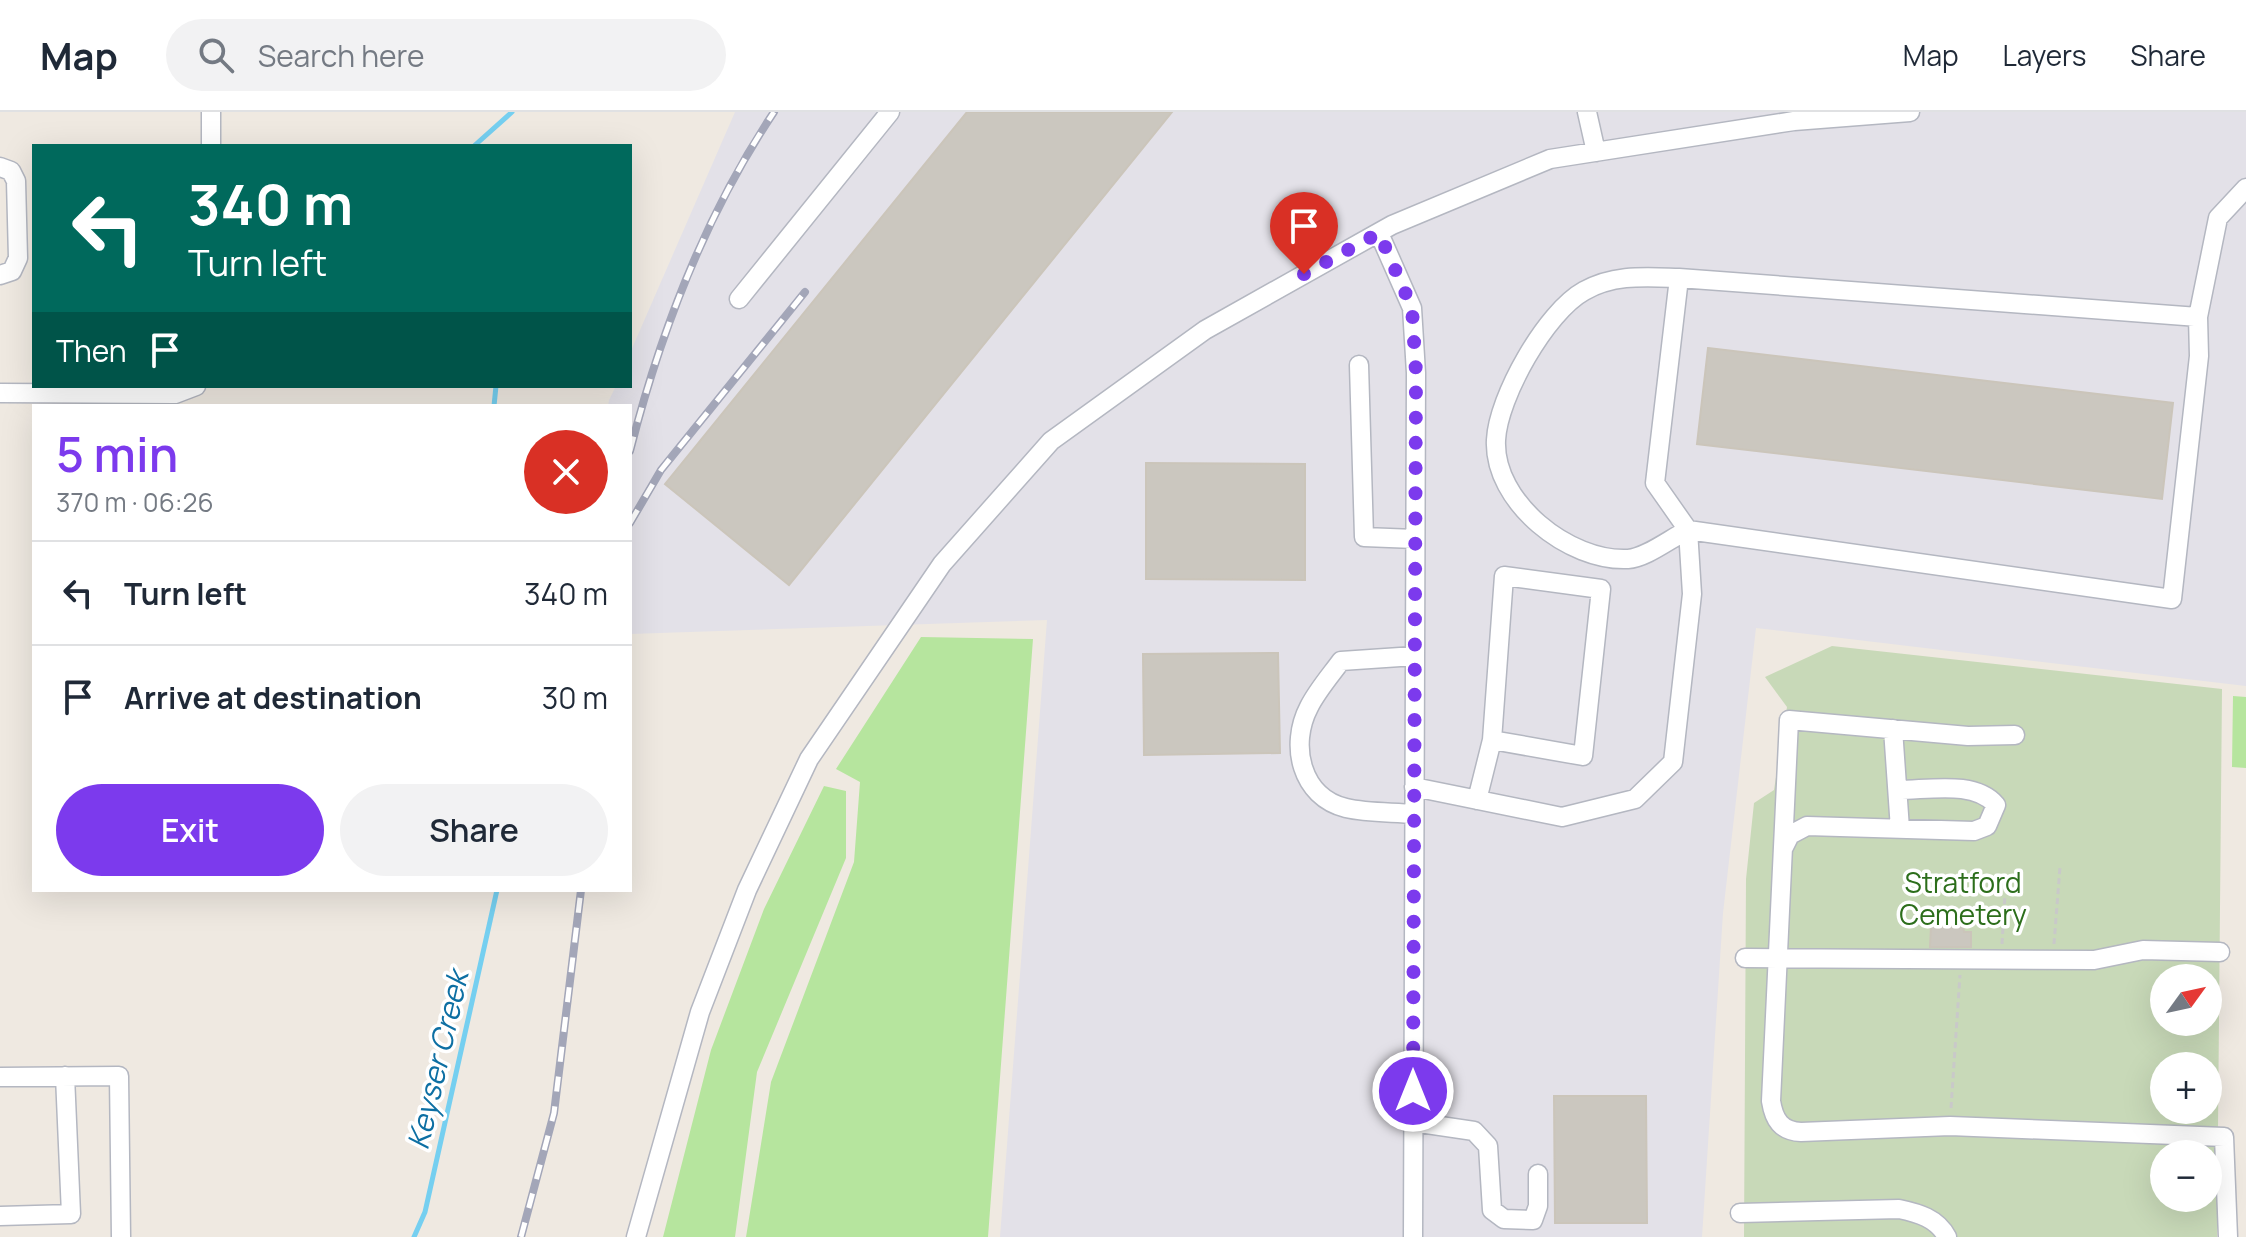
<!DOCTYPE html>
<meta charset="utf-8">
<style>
body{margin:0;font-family:Manrope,sans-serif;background:#f2f2f3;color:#1f2937;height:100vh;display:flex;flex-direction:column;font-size:30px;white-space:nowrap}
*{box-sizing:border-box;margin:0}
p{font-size:26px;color:#747a83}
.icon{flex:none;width:44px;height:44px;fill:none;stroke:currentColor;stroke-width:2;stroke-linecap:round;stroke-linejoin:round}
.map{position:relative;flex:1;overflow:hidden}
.panel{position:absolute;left:32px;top:292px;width:600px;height:488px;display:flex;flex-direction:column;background:#fff;border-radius:0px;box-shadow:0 8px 32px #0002}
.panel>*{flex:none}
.top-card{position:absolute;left:32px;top:32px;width:600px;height:244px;border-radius:0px;box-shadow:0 8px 32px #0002;background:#00695c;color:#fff;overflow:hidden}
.needle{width:52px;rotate:57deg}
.tools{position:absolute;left:2150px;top:852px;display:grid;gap:16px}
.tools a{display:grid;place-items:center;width:72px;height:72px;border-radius:50%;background:#fff;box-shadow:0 8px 32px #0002;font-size:40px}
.pin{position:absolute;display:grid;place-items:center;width:68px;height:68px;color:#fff;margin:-82px -34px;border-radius:50% 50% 50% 0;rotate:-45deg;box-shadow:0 0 8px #0007}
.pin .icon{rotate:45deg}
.me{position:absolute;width:88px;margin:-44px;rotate:0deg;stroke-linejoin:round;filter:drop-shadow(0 0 6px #0008)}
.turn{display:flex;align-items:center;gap:28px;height:168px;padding:0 24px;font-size:36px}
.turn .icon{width:104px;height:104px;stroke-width:2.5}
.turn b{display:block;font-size:56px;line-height:68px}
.then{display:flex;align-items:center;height:76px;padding:0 24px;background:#0003;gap:16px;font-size:30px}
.round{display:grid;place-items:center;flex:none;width:84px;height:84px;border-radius:42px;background:#f2f2f3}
.overview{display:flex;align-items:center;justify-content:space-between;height:136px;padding:0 24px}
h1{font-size:48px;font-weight:600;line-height:60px;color:#7c3aed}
.cta{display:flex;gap:16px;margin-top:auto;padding:16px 24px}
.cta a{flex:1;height:92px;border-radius:48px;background:#7c3aed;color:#fff;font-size:32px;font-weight:600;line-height:92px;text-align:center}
.cta a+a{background:#f2f2f3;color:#1f2937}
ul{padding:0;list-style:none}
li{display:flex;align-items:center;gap:24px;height:104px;padding:0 24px;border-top:2px solid #e0e1e3}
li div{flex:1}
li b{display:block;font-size:30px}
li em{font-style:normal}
header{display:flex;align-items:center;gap:48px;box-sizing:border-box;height:112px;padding:0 40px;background:#fff;border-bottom:2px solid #e0e1e3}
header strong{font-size:38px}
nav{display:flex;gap:44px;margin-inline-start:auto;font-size:28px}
.search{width:560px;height:72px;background:#f2f2f3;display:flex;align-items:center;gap:20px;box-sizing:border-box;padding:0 28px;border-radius:44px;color:#747a83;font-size:30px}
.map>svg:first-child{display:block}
</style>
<header>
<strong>Map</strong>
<div class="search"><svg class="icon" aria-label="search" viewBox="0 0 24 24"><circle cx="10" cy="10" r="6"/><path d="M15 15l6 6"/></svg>Search here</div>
<nav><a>Map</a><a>Layers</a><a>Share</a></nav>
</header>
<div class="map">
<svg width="2246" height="1125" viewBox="0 0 2246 1125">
<rect width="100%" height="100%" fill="#efe9e1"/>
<!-- industrial -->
<path fill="#e3e1e8" d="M 735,0 L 2246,0 L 2246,574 L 1756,516 L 1723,801 L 1702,1125 L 1000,1125 L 1047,508 L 630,522 L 630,294 L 608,294 L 609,288 L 616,274 L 630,274 L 630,241 Z"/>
<!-- green -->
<path fill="#b6e59e" d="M 921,525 L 1033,527 L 988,1125 L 746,1125 L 771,970 L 854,750 L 860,670 L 836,657 Z
M 2233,584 L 2246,585 L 2246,656 L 2232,655 Z
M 824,674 L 846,679 L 846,746 L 757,960 L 735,1125 L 663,1125 L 711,938 L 764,797 Z"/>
<!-- cemetery -->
<path fill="#c8d9b8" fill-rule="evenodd" d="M 1832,534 L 2222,577 L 2217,1125 L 1744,1125 L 1746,767 L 1754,691 L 1774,678 L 1787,595 L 1765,565 ZM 2164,866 L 2208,866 L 2208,910 L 2164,910 ZM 2164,954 L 2208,954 L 2208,998 L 2164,998 ZM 2164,1042 L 2208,1042 L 2208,1086 L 2164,1086 Z"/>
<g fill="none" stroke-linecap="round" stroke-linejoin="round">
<!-- stream -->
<path stroke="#75cff0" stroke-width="5" d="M 474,34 L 512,0
M 494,294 L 496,274
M 414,1125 L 425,1100 L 497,778"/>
</g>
<!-- building -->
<path fill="#cbc7bf" stroke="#cbc5ba" stroke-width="2" d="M 967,0 L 1172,0 L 789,473 L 665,372 Z
M 1708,236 L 2173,291 L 2162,387 L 1697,332 Z
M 1146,351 L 1305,352 L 1305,468 L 1146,467 Z
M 1278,541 L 1280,641 L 1144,643 L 1143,542 Z
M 1931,814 L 1963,814 L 1964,820 L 1971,820 L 1971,835 L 1930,835 Z
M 1554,984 L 1646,984 L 1647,1111 L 1555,1111 Z"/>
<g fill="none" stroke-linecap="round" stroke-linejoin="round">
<!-- minor casing -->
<g stroke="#b4b7c1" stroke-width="21">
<path id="minor" d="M 1587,0 L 1596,40
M 211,34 L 211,0
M 0,55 L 11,59 L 16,69 L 18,146 L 12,159 L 0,163
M 1379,121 L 1412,196 L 1416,261 L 1413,1125
M 739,187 L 890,0
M 2198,205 L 2218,106 L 2246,76
M 1359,253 L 1364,425 L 1415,427
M 0,281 L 175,282 L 196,274
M 1893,617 L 1900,717
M 2015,623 L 1968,624 L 1789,608 L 1771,989 C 1774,1008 1781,1019 1801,1020 L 1950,1014 L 2224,1025 L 2228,1125
M 1414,675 L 1562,705 L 1635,687 L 1673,650 L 1692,482 L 1688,418 L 1655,371 L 1679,166 L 2198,205 L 2199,244 L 2172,487 L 1688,418 C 1671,426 1646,446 1628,447 C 1569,450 1493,390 1496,328 C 1498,285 1546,200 1584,179 C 1614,162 1645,165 1679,166
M 1477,688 L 1492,628 L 1504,464 L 1601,477 L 1583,644 L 1492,628
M 1414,702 C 1392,700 1367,701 1346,696 C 1301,685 1289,633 1309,595 C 1317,579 1330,564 1341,549 L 1415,544
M 1783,737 L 1790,723 L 1807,714 L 1974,719 L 1987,714 L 1996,693 C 1975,668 1929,678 1898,678
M 1745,846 L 2094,848 L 2143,838 L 2220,840
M 0,965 L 119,964 L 121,1125
M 1413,1010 L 1474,1019 L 1488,1034 L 1492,1098 L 1504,1107 L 1533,1108 L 1538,1094 L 1538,1062
M 1740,1101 L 1899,1097 C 1918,1101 1937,1106 1947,1125
M 0,1104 L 71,1102 L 65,964
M 636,1125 L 700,900 L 747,778 L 809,647 L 942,452 L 1051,329 L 1205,218 L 1392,113 L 1550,47 L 1794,9 L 1910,0"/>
</g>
<!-- path -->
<path stroke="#c9c9c9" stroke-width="3" stroke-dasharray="6 4" stroke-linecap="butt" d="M 2002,832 L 2005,782
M 2054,832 L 2060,755
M 1951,996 L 1960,863"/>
<!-- minor -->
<use href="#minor" stroke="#fff" stroke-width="18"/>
<!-- rail casing -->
<g stroke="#a3a6b8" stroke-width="8">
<path id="rail" d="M 630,339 C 660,221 706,102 774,0
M 630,411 L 661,358 L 805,180
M 521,1125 L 554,1001 L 581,778"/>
</g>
<!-- rail -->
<use href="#rail" stroke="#fff" stroke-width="5" stroke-dasharray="15" stroke-linecap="butt"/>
</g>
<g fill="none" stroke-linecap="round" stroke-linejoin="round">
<!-- route -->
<path stroke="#7c3aed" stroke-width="14" stroke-dasharray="0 25.2" d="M 1304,162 L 1379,121 L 1412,196 L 1416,261 L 1413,979"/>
</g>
<g text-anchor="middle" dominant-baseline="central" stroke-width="7" stroke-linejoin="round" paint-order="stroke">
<!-- park labels -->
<g font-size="28" fill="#2c6e1b" stroke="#fff">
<text x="1963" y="770">Stratford<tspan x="1963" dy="32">Cemetery</tspan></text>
</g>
<!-- water labels -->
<g font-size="30" font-style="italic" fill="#0d6fa3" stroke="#fff">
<text transform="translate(437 948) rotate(-77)">Keyser Creek</text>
</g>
</g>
</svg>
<div class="tools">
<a><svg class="needle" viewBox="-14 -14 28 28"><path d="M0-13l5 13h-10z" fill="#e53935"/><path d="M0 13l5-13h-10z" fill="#747a83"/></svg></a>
<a>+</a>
<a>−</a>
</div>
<div class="pin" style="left:1304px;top:162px;background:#d93025"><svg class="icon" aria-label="arrive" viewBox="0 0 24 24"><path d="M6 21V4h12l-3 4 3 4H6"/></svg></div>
<svg class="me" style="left:1413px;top:979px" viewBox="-20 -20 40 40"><circle r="17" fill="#7c3aed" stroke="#fff" stroke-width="3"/><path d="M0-11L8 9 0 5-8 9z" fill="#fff"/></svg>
<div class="top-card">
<div class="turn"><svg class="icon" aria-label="left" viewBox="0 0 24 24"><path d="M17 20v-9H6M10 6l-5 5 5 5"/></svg><div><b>340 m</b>Turn left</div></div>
<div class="then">Then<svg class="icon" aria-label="arrive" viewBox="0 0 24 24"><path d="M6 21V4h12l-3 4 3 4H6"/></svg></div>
</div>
<section class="panel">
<div class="overview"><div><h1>5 min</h1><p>370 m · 06:26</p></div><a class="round" style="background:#d93025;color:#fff"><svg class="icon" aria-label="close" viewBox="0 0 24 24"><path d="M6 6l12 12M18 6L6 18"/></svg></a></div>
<ul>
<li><svg class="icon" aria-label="left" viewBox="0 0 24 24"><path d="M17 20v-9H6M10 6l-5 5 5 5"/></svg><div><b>Turn left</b></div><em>340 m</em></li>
<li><svg class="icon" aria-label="arrive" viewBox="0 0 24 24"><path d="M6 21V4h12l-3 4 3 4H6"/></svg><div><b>Arrive at destination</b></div><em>30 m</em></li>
</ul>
<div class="cta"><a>Exit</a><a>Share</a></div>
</section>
</div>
